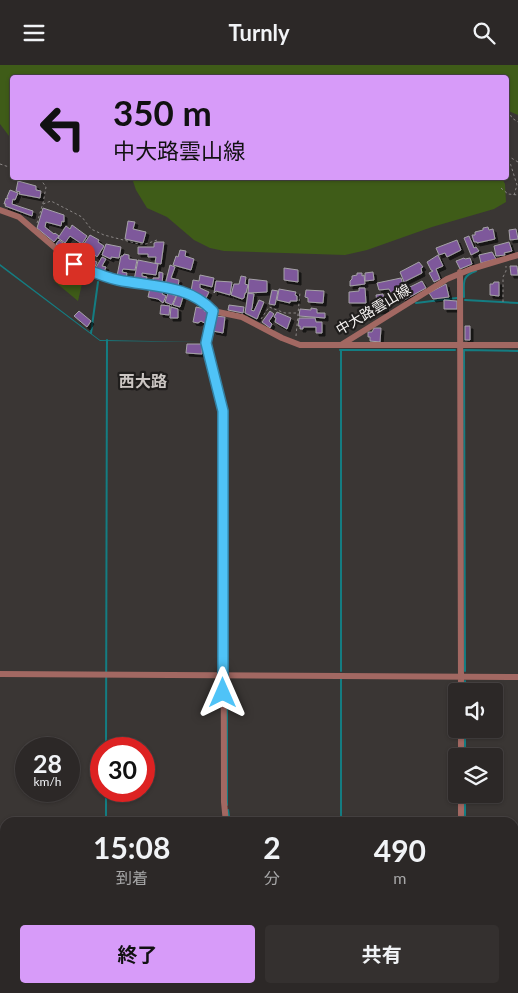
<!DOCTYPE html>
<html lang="ja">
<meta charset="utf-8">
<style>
body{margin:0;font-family:Lato,"Noto Sans JP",sans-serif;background:#34302f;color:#f1f3f6;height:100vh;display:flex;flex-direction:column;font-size:19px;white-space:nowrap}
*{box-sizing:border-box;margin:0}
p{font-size:16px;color:#a6a6a7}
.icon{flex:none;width:28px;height:28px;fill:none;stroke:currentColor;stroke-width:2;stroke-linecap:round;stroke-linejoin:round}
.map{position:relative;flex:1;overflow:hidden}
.side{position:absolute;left:0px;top:752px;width:519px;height:176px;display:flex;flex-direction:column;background:#2c2827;border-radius:15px 15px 0 0;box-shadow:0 1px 4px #0004,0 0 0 1px #484444}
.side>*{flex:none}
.top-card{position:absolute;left:10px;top:10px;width:499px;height:105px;border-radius:5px;box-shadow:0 1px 4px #0004,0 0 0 1px #484444;background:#d79bf9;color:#111;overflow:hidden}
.tools{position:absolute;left:448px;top:618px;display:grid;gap:10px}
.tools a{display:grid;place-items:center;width:55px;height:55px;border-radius:5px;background:#2c2827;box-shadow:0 1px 4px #0004,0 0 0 1px #484444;font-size:25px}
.speed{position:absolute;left:15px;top:672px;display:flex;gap:10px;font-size:25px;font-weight:700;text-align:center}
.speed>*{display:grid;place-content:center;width:65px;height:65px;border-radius:50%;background:#2c2827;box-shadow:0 1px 4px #0004,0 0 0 1px #484444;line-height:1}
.speed small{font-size:12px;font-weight:400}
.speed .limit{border:8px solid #d22;background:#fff;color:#111}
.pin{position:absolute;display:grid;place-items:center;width:42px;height:42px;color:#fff;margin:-21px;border-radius:10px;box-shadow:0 2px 8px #0006}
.me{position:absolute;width:55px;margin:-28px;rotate:0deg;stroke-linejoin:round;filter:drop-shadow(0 0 4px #0008)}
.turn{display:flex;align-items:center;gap:18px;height:105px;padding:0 20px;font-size:22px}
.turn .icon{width:65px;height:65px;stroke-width:2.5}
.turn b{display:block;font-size:35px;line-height:42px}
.eta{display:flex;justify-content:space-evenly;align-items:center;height:85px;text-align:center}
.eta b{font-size:30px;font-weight:700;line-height:35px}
.cta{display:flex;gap:10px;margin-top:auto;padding:10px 20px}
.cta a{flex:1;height:58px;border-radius:5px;background:#d79bf9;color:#111;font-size:20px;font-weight:700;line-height:58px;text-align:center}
.cta a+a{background:#34302f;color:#f1f3f6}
header{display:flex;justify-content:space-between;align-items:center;height:65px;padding:0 20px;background:#2c2827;font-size:22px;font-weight:700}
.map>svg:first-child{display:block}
</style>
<header><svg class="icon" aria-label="menu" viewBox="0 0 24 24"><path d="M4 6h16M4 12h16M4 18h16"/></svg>Turnly<svg class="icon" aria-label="search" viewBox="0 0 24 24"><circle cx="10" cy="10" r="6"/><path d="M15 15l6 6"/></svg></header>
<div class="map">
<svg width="518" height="928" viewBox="0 0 518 928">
<defs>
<filter id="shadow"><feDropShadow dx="3" dy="3" stdDeviation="0" flood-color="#0009"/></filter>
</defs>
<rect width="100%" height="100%" fill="#3a3634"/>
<!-- green -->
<path fill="#3f5c18" d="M 0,0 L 518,0 L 518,50 L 506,45 L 506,12 L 12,12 L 12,75 L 0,59 Z
M 132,113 L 502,113 L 505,119 L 506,137 L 494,144 L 432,162 L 367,185 L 345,190 L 224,186 L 210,183 L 194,175 L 167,152 L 147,143 L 136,125 Z
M 67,199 L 84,210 L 78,236 L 54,216 Z"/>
<!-- water -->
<path fill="#147d82" d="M 0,199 L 100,275 L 202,277 L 100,276 L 0,201 Z
M 359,924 L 456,924 L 518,928 L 464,928 L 404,925 L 354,928 L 284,928 Z"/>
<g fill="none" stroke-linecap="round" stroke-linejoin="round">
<!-- stream -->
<path stroke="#147d82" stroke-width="2" d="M 464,232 C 464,218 461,211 476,206
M 465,235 L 518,238
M 416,238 L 457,233
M 91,268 L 98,217
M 210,278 L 227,346 L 227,605
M 340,285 L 455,285
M 341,285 L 341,606
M 465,606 L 464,285 L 518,286
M 465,626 L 465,616
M 465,664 L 465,691
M 106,684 L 107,275
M 465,729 L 465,758
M 227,740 L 227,615
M 228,745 L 230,758
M 106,758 L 106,726
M 341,758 L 341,614
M 514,855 L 518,856
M 0,924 L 47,928
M 80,928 L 92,924"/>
</g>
<!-- building -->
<path fill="#7e599b" stroke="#a5a2a7" filter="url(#shadow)" d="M 18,116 L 36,121 L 36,125 L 41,126 L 40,133 L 19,129 L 20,127 L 16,126 Z
M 10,125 L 18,128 L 15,135 L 13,134 L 12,139 L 33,146 L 32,151 L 5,141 L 6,139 L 4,139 L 6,133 L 8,134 L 7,132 Z
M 43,143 L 64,150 L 64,157 L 62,156 L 61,161 L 46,157 L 45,162 L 54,169 L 55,168 L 59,171 L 54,177 L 37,163 Z
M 128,156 L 135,157 L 133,164 L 146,167 L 143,178 L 125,174 Z
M 72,160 L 87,171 L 82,179 L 70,171 L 65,178 L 58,173 L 66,161 L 70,164 Z
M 488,162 L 489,165 L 493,164 L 495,174 L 477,178 L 477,177 L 474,177 L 472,170 L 475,170 L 475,167 L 483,165 L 483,163 Z
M 516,164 L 518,174 L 510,175 L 509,165 Z
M 90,170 L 99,175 L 98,177 L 104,181 L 97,192 L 83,180 Z
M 469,171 L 474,183 L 476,182 L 479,186 L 471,190 L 464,173 Z
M 59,175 L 72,185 L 69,189 L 56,179 Z
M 457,175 L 461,185 L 447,192 L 445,188 L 439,190 L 436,183 Z
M 156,177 L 164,177 L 161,199 L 155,198 L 156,192 L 148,192 L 148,189 L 138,189 L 138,182 L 154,182 L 154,178 Z
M 509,177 L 512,186 L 504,188 L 505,190 L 496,191 L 494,181 Z
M 106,179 L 121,182 L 119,193 L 111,192 L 111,194 L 102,190 Z
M 180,185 L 186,186 L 185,191 L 194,194 L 191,205 L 173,200 L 176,191 L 178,192 Z
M 492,187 L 496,194 L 481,198 L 479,190 Z
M 77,188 L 97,197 L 94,204 L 73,192 Z
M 124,189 L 129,190 L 129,194 L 137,195 L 135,205 L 123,204 L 122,207 L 127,208 L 126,214 L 117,211 L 121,191 L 123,191 Z
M 438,190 L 443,201 L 436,204 L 440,214 L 434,217 L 429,208 L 433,206 L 431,205 L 427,197 Z
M 102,192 L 106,194 L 102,201 L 106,202 L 104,207 L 95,204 Z
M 464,193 L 465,194 L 470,193 L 472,199 L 460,204 L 456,196 Z
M 138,195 L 158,199 L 156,210 L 142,208 L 142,211 L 147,212 L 146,217 L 134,215 Z
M 419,197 L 423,202 L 421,203 L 422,208 L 404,217 L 400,207 Z
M 170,200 L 175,202 L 171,213 L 179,215 L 178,222 L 165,220 Z
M 510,201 L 517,201 L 518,210 L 511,210 Z
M 284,203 L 298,205 L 298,217 L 284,215 Z
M 159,207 L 163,208 L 162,219 L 153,218 L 153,213 L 159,213 Z
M 373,207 L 374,215 L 365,216 L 365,208 Z
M 357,208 L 362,208 L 362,211 L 364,210 L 365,219 L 350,221 L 350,216 L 352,214 L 352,211 L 357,210 Z
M 200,210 L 214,213 L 212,222 L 200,219 L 200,223 L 209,227 L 206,233 L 191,226 L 193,215 L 199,216 Z
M 241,211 L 246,212 L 245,219 L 248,220 L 246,228 L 245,228 L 244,233 L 242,234 L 231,230 L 234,219 L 239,219 Z
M 401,213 L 405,226 L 392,230 L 389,224 L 379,225 L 377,218 Z
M 249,214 L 267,216 L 267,227 L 248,228 Z
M 216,216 L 232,217 L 230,230 L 216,226 L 214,228 Z
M 422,216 L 426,223 L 404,235 L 401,230 L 406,227 L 406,224 Z
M 494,217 L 499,217 L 499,231 L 490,230 L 490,219 L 493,219 Z
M 446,219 L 449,232 L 433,234 L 429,228 Z
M 150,223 L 164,226 L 162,229 L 166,231 L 163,238 L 158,234 L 148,232 Z
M 359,223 L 365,223 L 366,238 L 349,238 L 349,227 L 359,226 Z
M 279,224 L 296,227 L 295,230 L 297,231 L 297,236 L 290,236 L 290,238 L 277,235 Z
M 272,225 L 278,226 L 275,240 L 269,239 Z
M 306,225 L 324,226 L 323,238 L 308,237 L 308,233 L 305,232 Z
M 168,228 L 176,231 L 172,240 L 165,237 Z
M 248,228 L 254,229 L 252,243 L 251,245 L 254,246 L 259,235 L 264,237 L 257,254 L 245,248 Z
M 383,229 L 386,245 L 378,246 L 376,230 Z
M 177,230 L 183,232 L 180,242 L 173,240 Z
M 444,235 L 457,236 L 457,244 L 444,244 Z
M 161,240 L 170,241 L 169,250 L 160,249 Z
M 229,240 L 244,242 L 243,248 L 228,245 Z
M 171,242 L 178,244 L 178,253 L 170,253 Z
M 196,242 L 205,244 L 204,246 L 208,247 L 206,259 L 201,256 L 198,258 L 193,257 Z
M 311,243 L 317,244 L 317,248 L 325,248 L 325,253 L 299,251 L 300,244 L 311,245 Z
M 359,244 L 372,244 L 372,250 L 359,250 Z
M 79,246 L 91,256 L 87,262 L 74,251 Z
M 270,246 L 274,249 L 269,256 L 272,259 L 270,263 L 262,257 Z
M 277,247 L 291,253 L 287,264 L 275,257 L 276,253 L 274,252 Z
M 215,251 L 225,252 L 223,268 L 213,266 Z
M 299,253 L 315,253 L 316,257 L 322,257 L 322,268 L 316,268 L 316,262 L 303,262 L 303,264 L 300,264 L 300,261 L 298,261 Z
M 465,261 L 470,261 L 470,275 L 465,275 Z
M 374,263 L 381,263 L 380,277 L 370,276 L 370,272 L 368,272 L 368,267 L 372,267 Z
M 187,279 L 202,279 L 202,289 L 186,288 Z"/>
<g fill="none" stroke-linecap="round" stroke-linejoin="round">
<!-- path -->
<path stroke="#8a8685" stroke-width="1" stroke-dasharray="2.5 2.5" stroke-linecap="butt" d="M 506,41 L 512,53 L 518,57
M 0,99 L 12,103
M 501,123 L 508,129 L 518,130
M 514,130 L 517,120 L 508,91 L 518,97
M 43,139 L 51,136 L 82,152 L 91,164 L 104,170 L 139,179 L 146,179 L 157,175
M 37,158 L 43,138 L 46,122 L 39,112
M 503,237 L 503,212 L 506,206 L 506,201
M 261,254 L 269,242 L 285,248 L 297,248
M 296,271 L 300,227"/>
<!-- minor -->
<path stroke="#a26862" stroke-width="6" d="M 0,145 L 19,152 L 74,199 L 96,209 L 117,215 L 185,226 L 196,231 L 213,246 L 242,252 L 282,273 L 300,280 L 341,280 L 447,214 L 471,204 L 518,190
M 460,207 L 461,626
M 213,246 L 206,278 L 223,346 L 224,737 L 226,758
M 341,280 L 518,280
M 0,609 L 518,612
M 461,664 L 461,691
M 461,729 L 461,758
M 220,924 L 220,928
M 248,924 L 284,926 L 317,924
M 458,924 L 458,928
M 511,924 L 518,925
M 90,928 L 98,925 L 197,924"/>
</g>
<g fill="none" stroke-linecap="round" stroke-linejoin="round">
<!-- route casing -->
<g stroke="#337fa1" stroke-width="12">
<path id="route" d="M 74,199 C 89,205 103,212 118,215 C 152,222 188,219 213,246 L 206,278 L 223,346 L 223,628"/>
</g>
<!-- route -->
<use href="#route" stroke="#4fc3f7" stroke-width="9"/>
</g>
<g text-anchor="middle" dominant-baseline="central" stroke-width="4.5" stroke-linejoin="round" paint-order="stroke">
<!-- street labels -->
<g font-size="14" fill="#f7f4f3" stroke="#201e1d">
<text transform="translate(373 244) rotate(-31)">中大路雲山線</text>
</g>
<!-- quarter labels -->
<g font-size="16" font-weight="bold" fill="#cbc6c3" stroke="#201e1d">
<text x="143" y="315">西大路</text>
</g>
</g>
</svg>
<div class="tools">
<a><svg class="icon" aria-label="sound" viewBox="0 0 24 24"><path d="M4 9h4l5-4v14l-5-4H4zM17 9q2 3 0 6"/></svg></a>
<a><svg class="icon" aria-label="layers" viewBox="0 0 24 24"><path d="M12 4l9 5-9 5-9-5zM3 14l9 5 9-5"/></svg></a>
</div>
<div class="speed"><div>28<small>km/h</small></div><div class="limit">30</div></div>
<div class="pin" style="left:74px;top:199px;background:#d93025"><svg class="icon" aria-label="arrive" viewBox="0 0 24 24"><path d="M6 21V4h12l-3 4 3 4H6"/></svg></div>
<svg class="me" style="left:223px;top:628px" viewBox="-20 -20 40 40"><path d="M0-17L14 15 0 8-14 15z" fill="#4fc3f7" stroke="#fff" stroke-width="4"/></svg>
<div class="top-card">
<div class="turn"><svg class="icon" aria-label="left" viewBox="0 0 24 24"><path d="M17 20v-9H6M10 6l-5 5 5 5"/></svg><div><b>350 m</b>中大路雲山線</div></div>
</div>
<section class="side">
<div class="eta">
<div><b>15:08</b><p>到着</p></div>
<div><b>2</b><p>分</p></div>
<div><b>490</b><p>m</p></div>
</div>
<div class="cta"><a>終了</a><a>共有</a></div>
</section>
</div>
